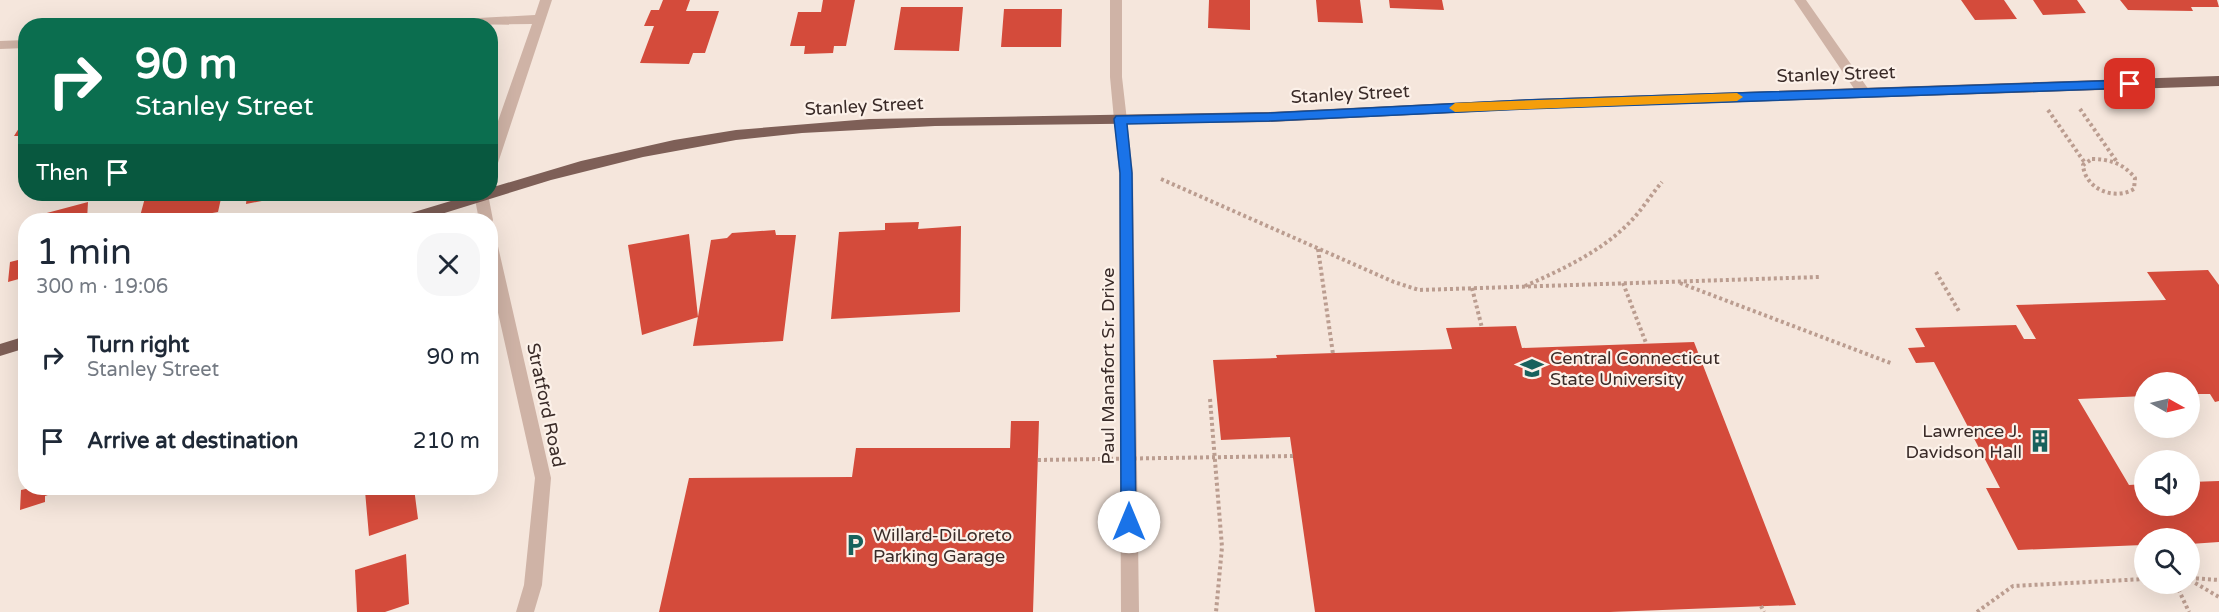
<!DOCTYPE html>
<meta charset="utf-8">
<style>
body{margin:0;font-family:"Varela Round",sans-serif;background:#f6f6f7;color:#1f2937;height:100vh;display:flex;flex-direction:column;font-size:22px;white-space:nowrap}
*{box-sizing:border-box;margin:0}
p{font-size:20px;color:#747a83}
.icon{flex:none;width:33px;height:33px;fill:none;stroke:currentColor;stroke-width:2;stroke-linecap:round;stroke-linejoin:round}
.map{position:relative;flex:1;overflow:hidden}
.side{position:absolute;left:18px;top:213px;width:480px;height:282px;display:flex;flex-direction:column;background:#fff;border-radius:24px;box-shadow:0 6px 24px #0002}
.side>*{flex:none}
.guide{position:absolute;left:18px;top:18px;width:480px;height:183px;border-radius:24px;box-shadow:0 6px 24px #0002;background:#0b6e4f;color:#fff;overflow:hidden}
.needle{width:39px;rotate:98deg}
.buttons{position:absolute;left:2134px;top:372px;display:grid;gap:12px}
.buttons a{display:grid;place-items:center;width:66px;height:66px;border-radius:50%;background:#fff;box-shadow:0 6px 24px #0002;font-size:30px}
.pin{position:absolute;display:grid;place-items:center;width:51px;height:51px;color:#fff;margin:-26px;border-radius:12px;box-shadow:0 3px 9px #0006}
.me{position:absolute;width:66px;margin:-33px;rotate:0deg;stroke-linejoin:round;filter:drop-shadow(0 0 4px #0008)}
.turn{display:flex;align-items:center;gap:21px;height:126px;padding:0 18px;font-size:27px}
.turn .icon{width:78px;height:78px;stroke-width:2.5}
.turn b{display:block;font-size:42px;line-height:51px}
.then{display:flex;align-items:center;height:57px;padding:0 18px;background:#0003;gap:12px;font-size:22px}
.round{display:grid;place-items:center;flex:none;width:63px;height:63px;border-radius:24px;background:#f6f6f7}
.overview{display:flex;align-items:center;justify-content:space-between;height:102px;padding:0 18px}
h1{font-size:36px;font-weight:600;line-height:45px}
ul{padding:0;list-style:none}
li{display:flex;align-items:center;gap:18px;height:84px;padding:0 18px}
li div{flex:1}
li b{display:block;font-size:22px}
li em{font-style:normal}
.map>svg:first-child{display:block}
</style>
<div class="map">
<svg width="2219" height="612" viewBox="0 0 2219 612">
<rect width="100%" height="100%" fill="#f5e6dc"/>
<!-- building -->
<path fill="#d44b3b" d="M 663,0 L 690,0 L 686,11 L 719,11 L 705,53 L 693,53 L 689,64 L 640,63 L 654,26 L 644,26 L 651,10 L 659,10 Z
M 823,0 L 855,0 L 846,46 L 834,46 L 833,53 L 804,54 L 805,46 L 790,46 L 798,12 L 821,12 Z
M 1209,0 L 1250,0 L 1250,30 L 1208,28 Z
M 1316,0 L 1360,0 L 1363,23 L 1318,22 Z
M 1389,0 L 1442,0 L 1444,10 L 1390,8 Z
M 1961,0 L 2004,0 L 2017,19 L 1975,20 Z
M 2033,0 L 2077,0 L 2086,13 L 2043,15 Z
M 2120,0 L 2217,0 L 2219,7 L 2191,7 L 2193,11 L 2128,10 Z
M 901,7 L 963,7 L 959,51 L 894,50 Z
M 1004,9 L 1062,9 L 1061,47 L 1001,47 Z
M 26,117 L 26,136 L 14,136 Z
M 146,194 L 222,194 L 218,212 L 173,220 L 139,220 Z
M 247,194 L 293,194 L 293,195 L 246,204 Z
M 88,202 L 87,220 L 43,220 L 43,214 Z
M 919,222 L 918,229 L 961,226 L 960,312 L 831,319 L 839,232 L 885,230 L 885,223 Z
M 775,230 L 776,235 L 796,235 L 783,341 L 693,346 L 711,240 L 727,238 L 732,233 Z
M 689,234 L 698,317 L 642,335 L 628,245 Z
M 26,258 L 26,277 L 8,282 L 10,262 Z
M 2208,270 L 2219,285 L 2219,401 L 2215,402 L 2210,394 L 2190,394 L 2190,382 L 2145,382 L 2145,396 L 2078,399 L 2129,485 L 2145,484 L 2145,506 L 2190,506 L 2190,482 L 2219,481 L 2219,542 L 2190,544 L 2190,538 L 2145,538 L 2145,549 L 2143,545 L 2018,550 L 1986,488 L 2000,488 L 1934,362 L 1916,363 L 1908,348 L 1925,347 L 1915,328 L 2016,325 L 2024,339 L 2036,339 L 2016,305 L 2166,300 L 2147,272 Z
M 1516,326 L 1522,348 L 1694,342 L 1796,605 L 1610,612 L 1315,612 L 1290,437 L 1221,440 L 1213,360 L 1277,358 L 1276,355 L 1452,349 L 1446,328 Z
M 1011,421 L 1039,421 L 1033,612 L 659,612 L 689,478 L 852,477 L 856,448 L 1010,448 Z
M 30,488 L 68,488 L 45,496 L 45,502 L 20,510 L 21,490 Z
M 375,488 L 414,488 L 418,519 L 369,536 L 365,491 Z
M 406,554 L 409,604 L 385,612 L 357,612 L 355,570 Z"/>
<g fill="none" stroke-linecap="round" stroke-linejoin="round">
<!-- path -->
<path stroke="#bb9d90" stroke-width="4" stroke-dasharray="3 3" stroke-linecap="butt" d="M 2080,109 L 2117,162
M 2048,110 L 2085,163
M 2092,159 C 2110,159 2124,164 2135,178 L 2134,189 C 2114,201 2085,189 2083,165 Z
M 1161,179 L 1394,282 L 1419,290 L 1819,277
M 1318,249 L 1333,354
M 1936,272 L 1960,313
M 1623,283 L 1646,343
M 1680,283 L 1893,364
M 1525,286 C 1561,270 1598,253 1626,226 C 1640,213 1650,196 1662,182
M 1472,288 L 1482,328
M 1210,399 L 1222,547 L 1216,612
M 2190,578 L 2219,580
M 2190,580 L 2219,597
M 2176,584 L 2189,612
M 1761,606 L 1764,612
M 1977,612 L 2013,586 L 2145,579"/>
<!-- minor -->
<path fill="#cfb3a6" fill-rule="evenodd" d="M 540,0 L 552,0 L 497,166 L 490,171 L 490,144 L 532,24 L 400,26 L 406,22 L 535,15 Z
M 1110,0 L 1122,0 L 1122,77 L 1133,173 L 1139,612 L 1121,612 L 1119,173 L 1110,77 Z
M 1794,0 L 1806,0 L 1869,90 L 1871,93 L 1869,96 L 1859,96 Z
M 26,40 L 26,48 L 0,49 L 0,41 Z
M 474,194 L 488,194 L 493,220 L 491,224 L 490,220 L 479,220 Z
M 490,237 L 497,242 L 551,478 L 542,585 L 534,612 L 516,612 L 524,585 L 535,478 L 490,277 Z"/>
<!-- major -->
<path fill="#7e5f57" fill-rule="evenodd" d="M 2219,76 L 2219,86 L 1530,109 L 1268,122 L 935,126 L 802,133 L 736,140 L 643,157 L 551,180 L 422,220 L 399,220 L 401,216 L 474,194 L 490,194 L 490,188 L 581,161 L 674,140 L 736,130 L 869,119 L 1268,112 L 1530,99 Z
M 26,336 L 26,348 L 0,356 L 0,344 Z"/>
<!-- path-bridge -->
<path stroke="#bb9d90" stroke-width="4" stroke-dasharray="3 3" stroke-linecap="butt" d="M 1038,460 L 1293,456"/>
</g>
<!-- route -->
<path fill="#1a73e8" stroke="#114b97" stroke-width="1.5" d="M 2130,80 L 2136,84 L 2130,88 L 1525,109 L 1269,121 L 1127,124 L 1132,173 L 1136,522 L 1134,527 L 1129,529 L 1123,527 L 1121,522 L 1120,173 L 1114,119 L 1116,116 L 1269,113 L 1525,100 Z"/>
<!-- slow -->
<path fill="#f59e0b" d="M 1737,93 L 1743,97 L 1737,101 L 1455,112 L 1449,108 L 1455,103 Z"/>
<!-- icons -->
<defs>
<g id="university-bare" transform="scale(1.8)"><path d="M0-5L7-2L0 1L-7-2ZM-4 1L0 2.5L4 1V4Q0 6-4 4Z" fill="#18615c" stroke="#fcf1e9" stroke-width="2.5" paint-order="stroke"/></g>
<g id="building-bare" transform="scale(1.8)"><path d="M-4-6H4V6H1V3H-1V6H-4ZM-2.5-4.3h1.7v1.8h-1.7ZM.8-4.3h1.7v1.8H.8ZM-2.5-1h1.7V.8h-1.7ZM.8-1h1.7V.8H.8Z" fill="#18615c" stroke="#fcf1e9" stroke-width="2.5" paint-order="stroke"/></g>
<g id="parking-bare" transform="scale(1.8)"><path d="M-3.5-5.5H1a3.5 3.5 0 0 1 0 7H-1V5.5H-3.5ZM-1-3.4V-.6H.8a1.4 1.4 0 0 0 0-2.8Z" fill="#18615c" stroke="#fcf1e9" stroke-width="2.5" paint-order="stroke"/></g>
</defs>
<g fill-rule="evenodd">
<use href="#university-bare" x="1532" y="368"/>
<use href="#building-bare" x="2040" y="441"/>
<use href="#parking-bare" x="855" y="545"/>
</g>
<g text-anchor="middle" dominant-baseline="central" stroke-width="4.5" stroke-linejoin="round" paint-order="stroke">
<!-- street labels -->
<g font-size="18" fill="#3a2b28" stroke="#fcf1e9">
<text transform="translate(1836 74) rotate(-2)">Stanley Street</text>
<text transform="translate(1350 94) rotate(-3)">Stanley Street</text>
<text transform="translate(864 106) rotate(-3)">Stanley Street</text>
<text transform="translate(1108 366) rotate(-90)">Paul Manafort Sr. Drive</text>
<text transform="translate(546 405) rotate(78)">Stratford Road</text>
</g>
<!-- poi labels -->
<g font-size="18" fill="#3a2b28" stroke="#fcf1e9" text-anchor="start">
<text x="1550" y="358">Central Connecticut<tspan x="1550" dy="21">State University</tspan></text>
<text x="2022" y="431" text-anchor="end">Lawrence J.<tspan x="2022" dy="21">Davidson Hall</tspan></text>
<text x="873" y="535">Willard-DiLoreto<tspan x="873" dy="21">Parking Garage</tspan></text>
</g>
</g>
</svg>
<div class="buttons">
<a><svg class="needle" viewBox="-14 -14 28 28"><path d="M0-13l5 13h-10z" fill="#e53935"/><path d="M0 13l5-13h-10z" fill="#747a83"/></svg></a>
<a><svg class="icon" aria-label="sound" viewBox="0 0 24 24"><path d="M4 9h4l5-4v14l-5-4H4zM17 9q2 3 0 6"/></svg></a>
<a><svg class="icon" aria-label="search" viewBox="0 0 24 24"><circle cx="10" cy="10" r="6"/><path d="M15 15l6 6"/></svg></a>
</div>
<div class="pin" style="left:2130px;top:84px;background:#d93025"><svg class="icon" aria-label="arrive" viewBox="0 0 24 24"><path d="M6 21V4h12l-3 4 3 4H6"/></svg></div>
<svg class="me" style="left:1129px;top:522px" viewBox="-20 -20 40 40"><circle r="19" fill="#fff"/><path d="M0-13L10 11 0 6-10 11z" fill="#1a73e8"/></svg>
<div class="guide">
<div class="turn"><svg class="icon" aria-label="right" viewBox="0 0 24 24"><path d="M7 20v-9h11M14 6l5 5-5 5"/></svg><div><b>90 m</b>Stanley Street</div></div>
<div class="then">Then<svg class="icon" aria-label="arrive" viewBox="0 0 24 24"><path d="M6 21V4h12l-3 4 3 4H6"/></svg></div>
</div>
<section class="side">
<div class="overview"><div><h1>1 min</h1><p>300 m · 19:06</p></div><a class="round"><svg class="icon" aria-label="close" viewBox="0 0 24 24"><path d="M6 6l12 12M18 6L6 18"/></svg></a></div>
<ul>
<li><svg class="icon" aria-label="right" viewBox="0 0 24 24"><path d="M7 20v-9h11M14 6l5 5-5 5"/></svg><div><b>Turn right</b><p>Stanley Street</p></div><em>90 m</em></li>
<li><svg class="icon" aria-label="arrive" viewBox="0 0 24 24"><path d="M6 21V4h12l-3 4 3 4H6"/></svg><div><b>Arrive at destination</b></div><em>210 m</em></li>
</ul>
</section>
</div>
